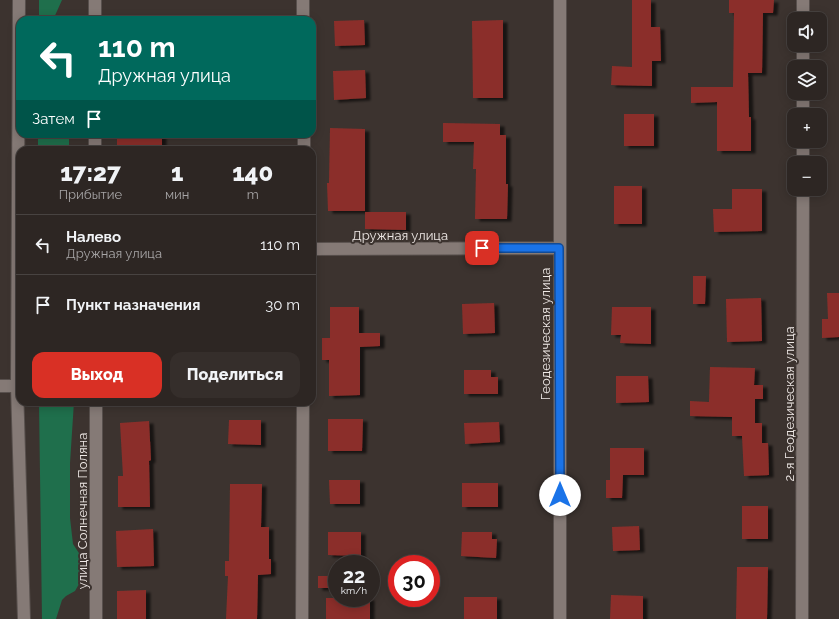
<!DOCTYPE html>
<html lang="ru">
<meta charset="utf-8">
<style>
body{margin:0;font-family:Raleway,sans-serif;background:#352e2b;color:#f1f3f6;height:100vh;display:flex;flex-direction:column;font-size:15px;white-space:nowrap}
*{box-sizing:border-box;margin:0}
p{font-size:13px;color:#a7a5a6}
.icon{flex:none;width:22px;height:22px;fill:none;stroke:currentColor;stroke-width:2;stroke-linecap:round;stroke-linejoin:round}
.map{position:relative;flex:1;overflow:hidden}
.side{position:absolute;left:16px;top:146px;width:300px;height:260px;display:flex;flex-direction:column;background:#2d2623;border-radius:12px;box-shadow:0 2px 10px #0003,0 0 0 1px #484341}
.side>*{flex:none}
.guide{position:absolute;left:16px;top:16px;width:300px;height:122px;border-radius:12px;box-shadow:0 2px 10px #0003,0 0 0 1px #484341;background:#00695c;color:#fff;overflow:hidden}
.tools{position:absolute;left:787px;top:12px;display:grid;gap:8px}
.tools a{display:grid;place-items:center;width:40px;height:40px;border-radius:8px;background:#2d2623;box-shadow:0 2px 10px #0003,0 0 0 1px #484341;font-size:20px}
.speed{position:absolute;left:328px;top:555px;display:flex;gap:8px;font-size:20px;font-weight:700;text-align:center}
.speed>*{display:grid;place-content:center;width:52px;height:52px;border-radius:50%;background:#2d2623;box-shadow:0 2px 10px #0003,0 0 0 1px #484341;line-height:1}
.speed small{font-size:10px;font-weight:400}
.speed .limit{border:6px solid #d22;background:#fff;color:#111}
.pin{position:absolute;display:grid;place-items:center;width:34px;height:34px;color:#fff;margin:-17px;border-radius:8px;box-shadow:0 2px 6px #0006}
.me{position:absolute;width:44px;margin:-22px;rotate:0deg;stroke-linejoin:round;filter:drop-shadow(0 0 3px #0008)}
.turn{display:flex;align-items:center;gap:14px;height:84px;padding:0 16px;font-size:18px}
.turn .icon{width:52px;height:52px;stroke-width:2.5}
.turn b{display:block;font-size:28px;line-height:34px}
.then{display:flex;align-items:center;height:38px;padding:0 16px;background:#0003;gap:8px;font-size:15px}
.eta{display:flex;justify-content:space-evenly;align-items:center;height:68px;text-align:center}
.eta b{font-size:24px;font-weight:800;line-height:28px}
.cta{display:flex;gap:8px;margin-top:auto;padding:8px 16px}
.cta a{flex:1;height:46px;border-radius:12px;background:#d93025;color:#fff;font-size:16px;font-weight:800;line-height:46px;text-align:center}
.cta a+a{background:#352e2b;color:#f1f3f6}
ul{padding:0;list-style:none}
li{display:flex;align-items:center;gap:12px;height:60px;padding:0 16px;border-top:1px solid #484341}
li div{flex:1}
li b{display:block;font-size:15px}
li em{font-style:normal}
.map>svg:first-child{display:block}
</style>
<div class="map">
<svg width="839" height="619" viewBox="0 0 839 619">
<defs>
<filter id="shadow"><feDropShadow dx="4.5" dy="2.5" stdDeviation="1" flood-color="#0009"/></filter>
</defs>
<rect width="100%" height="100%" fill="#3c332f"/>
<!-- green -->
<path fill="#1f6f4c" d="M 39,0 L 62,0 L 53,20 L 39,20 Z
M 38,134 L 69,134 L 69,150 L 38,150 Z
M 39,402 L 74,402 L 70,463 L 70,518 L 73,544 L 88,567 L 85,580 L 79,584 L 75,591 L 66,596 L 62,600 L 56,619 L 42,619 Z"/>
<!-- building -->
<path fill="#8b2f2a" filter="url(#shadow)" d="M 632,0 L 651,0 L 651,27 L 660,27 L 661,61 L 652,61 L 652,86 L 611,85 L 612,66 L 632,67 Z
M 729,0 L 774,0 L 773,13 L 763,13 L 762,73 L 748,73 L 749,117 L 751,117 L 751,151 L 717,151 L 717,102 L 691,103 L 691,87 L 733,87 L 734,13 L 729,13 Z
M 364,20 L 365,45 L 335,46 L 334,21 Z
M 503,20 L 503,98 L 473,98 L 472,21 Z
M 365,70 L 366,98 L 334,100 L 333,71 Z
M 624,114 L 654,114 L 654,146 L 624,146 Z
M 443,123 L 500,124 L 500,135 L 506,135 L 506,184 L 508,184 L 507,219 L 475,219 L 476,169 L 473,169 L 474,142 L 443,142 Z
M 330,128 L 365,129 L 365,211 L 328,211 L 327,183 L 329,183 Z
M 117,134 L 162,134 L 162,150 L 125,150 L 125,148 L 117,149 Z
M 614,186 L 642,186 L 642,224 L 614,224 Z
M 732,189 L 762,189 L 762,231 L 714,232 L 713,209 L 732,209 Z
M 365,212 L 406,212 L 406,230 L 365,229 Z
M 693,276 L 706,276 L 705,304 L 693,304 Z
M 827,293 L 839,293 L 839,337 L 822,338 L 822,319 L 828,319 Z
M 761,298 L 762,341 L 727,342 L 726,299 Z
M 494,303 L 495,333 L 463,334 L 462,304 Z
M 330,307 L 359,307 L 359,333 L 380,333 L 380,346 L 360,347 L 360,395 L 329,396 L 329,360 L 322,360 L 322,338 L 330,338 Z
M 612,307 L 651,307 L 651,344 L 620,343 L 621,335 L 611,335 Z
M 710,367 L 755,368 L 754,385 L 763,385 L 763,399 L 755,399 L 755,423 L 762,423 L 762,443 L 768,443 L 769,475 L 744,476 L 742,436 L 732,436 L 732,417 L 690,416 L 690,401 L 709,402 Z
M 464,370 L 491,370 L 491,377 L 498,377 L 498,394 L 464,394 Z
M 616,376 L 648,376 L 649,402 L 616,403 Z
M 328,419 L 363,419 L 362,451 L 328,451 Z
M 229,420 L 261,420 L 261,445 L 228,444 Z
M 149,421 L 151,460 L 149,461 L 150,507 L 118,507 L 118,476 L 123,476 L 120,423 Z
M 499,422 L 500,442 L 465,444 L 464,423 Z
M 610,448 L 644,448 L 644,475 L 623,475 L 622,498 L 606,498 L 606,480 L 610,480 Z
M 329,480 L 360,480 L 360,504 L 330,504 Z
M 462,483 L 498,483 L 498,507 L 462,507 Z
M 230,484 L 262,484 L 261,527 L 269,527 L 269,559 L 271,559 L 271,574 L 258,575 L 257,619 L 226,619 L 228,576 L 225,576 L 225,561 L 229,561 Z
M 742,506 L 768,506 L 768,539 L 742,539 Z
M 639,526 L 640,550 L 613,551 L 612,527 Z
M 153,529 L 154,566 L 117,567 L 116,531 Z
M 328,532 L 361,532 L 361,556 L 328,555 Z
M 462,532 L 492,532 L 492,539 L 497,539 L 496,558 L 461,556 Z
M 737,567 L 768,567 L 767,619 L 736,619 Z
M 318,576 L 337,576 L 337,588 L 318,588 Z
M 146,590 L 146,619 L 117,619 L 117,591 Z
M 611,595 L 643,596 L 643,619 L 610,619 Z
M 464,597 L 497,597 L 497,619 L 464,619 Z
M 326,598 L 370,598 L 370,619 L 326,619 Z"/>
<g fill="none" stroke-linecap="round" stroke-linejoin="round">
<!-- minor casing -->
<g stroke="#58504d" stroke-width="14">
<path id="minor" d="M 19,0 L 17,386 L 24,619
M 95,0 L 95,20
M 303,0 L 303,20
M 803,0 L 803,19
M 803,45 L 803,67
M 803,93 L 803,115
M 95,134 L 95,150
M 304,134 L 304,150
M 803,141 L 803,163
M 312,249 L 559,248
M 0,386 L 17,386
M 96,402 L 96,619
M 302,619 L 303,402
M 560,619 L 560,0
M 802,619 L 803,189"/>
</g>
<!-- minor -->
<use href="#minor" stroke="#857a76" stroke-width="12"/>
</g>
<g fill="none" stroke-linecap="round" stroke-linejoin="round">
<!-- route casing -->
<g stroke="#114b97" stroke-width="10">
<path id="route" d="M 482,248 L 559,248 L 560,495"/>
</g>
<!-- route -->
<use href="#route" stroke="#1a73e8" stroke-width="7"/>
</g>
<g text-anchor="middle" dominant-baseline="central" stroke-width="4" stroke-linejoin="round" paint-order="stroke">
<!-- street labels -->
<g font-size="13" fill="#efe9e6" stroke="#3c332f">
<text x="400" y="235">Дружная улица</text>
<text transform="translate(545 334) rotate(-90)">Геодезическая улица</text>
<text transform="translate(789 404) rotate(-90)">2-я Геодезическая улица</text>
<text transform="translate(82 511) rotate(-90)">улица Солнечная Поляна</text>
</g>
</g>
</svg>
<div class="tools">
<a><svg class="icon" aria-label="sound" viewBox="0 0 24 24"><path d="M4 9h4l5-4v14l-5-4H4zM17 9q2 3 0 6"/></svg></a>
<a><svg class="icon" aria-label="layers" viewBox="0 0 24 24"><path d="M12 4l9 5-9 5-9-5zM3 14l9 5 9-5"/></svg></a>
<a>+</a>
<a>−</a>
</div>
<div class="speed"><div>22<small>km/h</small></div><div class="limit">30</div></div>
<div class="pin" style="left:482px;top:248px;background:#d93025"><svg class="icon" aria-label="arrive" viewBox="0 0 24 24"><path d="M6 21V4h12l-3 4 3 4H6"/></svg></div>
<svg class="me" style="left:560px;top:495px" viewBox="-20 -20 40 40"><circle r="19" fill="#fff"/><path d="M0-13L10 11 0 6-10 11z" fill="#1a73e8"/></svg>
<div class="guide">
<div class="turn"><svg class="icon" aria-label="left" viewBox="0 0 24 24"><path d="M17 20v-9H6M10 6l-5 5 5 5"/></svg><div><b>110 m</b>Дружная улица</div></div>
<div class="then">Затем<svg class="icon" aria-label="arrive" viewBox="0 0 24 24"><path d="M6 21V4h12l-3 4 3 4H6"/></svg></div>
</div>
<section class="side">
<div class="eta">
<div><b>17:27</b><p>Прибытие</p></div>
<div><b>1</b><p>мин</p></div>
<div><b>140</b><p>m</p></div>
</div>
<ul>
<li><svg class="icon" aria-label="left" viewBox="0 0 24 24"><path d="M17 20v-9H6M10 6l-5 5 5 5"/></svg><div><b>Налево</b><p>Дружная улица</p></div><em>110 m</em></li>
<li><svg class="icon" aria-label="arrive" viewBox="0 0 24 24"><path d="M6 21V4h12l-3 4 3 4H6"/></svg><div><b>Пункт назначения</b></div><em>30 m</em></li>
</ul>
<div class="cta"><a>Выход</a><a>Поделиться</a></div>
</section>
</div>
